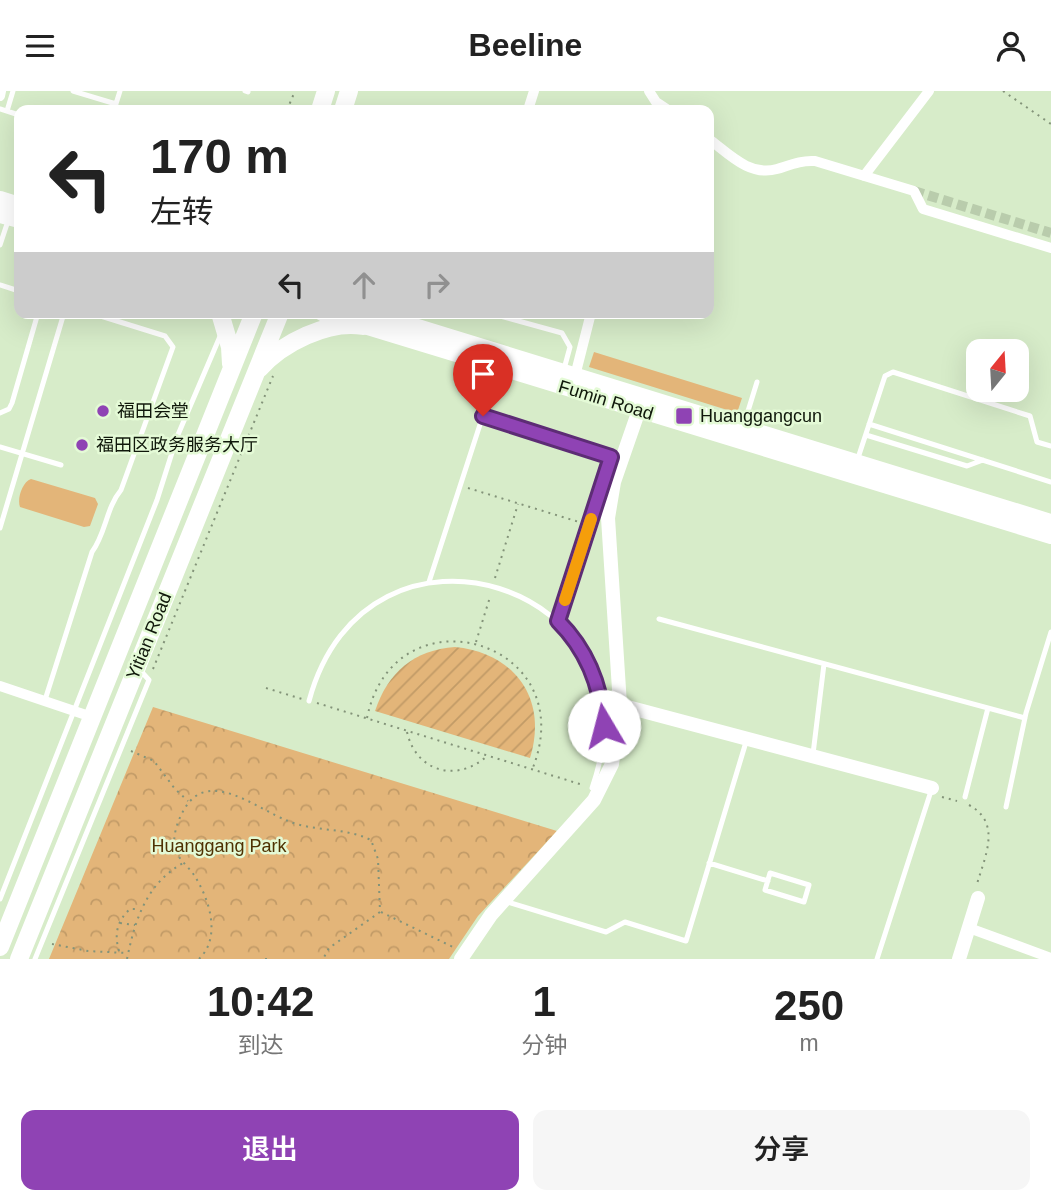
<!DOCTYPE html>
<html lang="zh">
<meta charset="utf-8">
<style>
body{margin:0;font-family:Helvetica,"Noto Sans SC",sans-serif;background:#f6f6f6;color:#222;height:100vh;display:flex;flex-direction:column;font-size:26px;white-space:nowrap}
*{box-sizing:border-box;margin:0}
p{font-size:23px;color:#767676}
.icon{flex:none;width:38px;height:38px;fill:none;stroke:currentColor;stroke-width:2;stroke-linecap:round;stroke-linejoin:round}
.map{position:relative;height:868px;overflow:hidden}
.panel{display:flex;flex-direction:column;background:#fff;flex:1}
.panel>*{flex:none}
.guide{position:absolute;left:14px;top:14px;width:700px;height:214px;border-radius:14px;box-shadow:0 7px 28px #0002;background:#fff;color:#222;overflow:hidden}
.needle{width:46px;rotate:18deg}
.tools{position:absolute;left:966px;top:248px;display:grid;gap:14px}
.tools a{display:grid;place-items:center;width:63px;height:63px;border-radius:14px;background:#fff;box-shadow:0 7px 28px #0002;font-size:35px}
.pin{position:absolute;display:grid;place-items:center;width:60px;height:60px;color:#fff;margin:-72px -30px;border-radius:50% 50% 50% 0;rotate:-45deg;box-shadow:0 0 7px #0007}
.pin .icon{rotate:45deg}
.me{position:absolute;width:77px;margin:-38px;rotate:352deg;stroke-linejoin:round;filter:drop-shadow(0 0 5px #0008)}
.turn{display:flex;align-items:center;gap:24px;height:147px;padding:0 21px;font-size:32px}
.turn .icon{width:91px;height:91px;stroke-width:2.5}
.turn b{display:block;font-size:49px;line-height:60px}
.lanes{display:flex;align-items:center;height:66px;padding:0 21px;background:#0003;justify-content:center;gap:35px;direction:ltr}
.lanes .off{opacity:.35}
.eta{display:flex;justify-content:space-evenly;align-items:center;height:119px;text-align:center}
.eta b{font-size:42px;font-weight:600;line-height:49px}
.cta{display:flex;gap:14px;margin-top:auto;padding:14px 21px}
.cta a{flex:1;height:80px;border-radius:14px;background:#8f43b4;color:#fff;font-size:28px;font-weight:600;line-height:80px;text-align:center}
.cta a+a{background:#f6f6f6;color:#222}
header{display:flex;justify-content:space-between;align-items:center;height:91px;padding:0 21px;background:#fff;font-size:32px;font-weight:600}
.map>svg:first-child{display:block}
</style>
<header><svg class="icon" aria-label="menu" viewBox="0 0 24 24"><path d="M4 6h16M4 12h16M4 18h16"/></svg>Beeline<svg class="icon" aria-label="person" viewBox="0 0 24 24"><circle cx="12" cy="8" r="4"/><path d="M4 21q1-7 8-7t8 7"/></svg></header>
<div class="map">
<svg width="1051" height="868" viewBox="0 0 1051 868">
<defs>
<pattern id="forest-crowns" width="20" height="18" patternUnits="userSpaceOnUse" patternTransform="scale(1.75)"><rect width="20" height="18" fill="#e3b579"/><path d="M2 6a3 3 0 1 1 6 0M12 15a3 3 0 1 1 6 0" fill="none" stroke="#c29b67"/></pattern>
<pattern id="garden-furrows" width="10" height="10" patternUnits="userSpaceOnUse" patternTransform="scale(1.75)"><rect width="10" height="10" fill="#e3b579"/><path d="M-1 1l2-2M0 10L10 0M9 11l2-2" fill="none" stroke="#c29b67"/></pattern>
</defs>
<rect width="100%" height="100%" fill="#d7ecc9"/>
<!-- grass -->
<path fill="#e3b579" d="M 594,261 L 742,307 L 737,322 L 589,276 Z
M 31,388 L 95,407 L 98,413 L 90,435 L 84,436 L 20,416 C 17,408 22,391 31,388 Z"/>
<!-- forest -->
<path fill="url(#forest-crowns)" d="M 153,616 L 557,740 L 478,825 L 449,868 L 49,868 Z"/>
<!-- garden -->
<path fill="url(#garden-furrows)" d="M 455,556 C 516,562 548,609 530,667 L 375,620 C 388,581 414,559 455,556 Z"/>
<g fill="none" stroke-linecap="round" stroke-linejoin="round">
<!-- minor-tunnel -->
<path stroke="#b9ccac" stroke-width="10" stroke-dasharray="10 5" stroke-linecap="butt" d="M 914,100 L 1051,142"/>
<!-- path -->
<path stroke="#839379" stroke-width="2" stroke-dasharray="2 5" stroke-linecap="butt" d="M 1003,0 L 1051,33
M 287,19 L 295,0
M 468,397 L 579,431
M 495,487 L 518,413
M 476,551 L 490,506
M 153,578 L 273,285
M 266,597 L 302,608
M 317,612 L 583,694
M 367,627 C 394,494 585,549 532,679
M 407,641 C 416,681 457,692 487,665
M 131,660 L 154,670 L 175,698 L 188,710
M 942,706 L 957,710
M 969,714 C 1002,732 985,765 977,793
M 381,821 L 455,857
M 120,832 L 135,834
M 52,853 L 88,860 L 126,862
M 119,860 C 114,843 117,830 130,818 L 139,818
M 127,868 C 135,829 146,793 183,772
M 199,868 C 222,846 209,807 194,784 C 188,775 178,768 175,758 C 172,745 178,728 185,717 C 209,677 257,718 288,730 C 315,741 344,736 371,749 L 378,768 L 380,821 L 329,857 L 323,868
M 265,868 L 269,868"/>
<!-- service -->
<path stroke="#fff" stroke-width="5" d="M 73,0 L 116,13
M 245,0 L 248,1
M 0,18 L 19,24
M 114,19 L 120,0
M 7,20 L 13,0
M 0,154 L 9,127
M 0,194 L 19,200
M 489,222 L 562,242 L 570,256 L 564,278
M 0,322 L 9,318 L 12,312 L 38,222
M 483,325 L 613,367
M 744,333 L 757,291
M 869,333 L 1051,391
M 866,344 L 967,375 L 983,369
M 0,356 L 61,374
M 857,370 L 885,285 L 893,281 L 1030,325 L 1037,351 L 1051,355
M 0,437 L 64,222
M 429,491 L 498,278
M 659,528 L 1025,627
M 558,530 L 611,366
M 45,609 L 92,461 C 106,442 106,417 121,399 L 173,256 L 165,245 L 91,222
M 309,610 C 366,398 665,493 592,697
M 813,663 L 824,573
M 965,706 L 988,617
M 1006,716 L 1026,622 L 1051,541
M 709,772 L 768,790
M 770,782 L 809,794 L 804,811 L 765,799 Z
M 0,808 L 157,409 L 177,346 L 221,243
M 504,810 L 606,841 L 625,831 L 686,850 L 746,651
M 35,868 L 149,589 L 139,578
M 877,868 L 931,700"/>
<!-- minor -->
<path stroke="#fff" stroke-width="10" d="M 649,0 L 656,11 L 668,19
M 0,5 L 1,0
M 528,19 L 534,0
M 709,48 C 729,63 750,86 777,78 C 790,74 801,69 815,70 L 914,100 L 923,118 L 1051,157
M 864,85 L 929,0
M 575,285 L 591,222
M 0,595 L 92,626
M 969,837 L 1051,867"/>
<!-- tertiary -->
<path stroke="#fff" stroke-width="14" d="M 620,614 L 932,697
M 461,868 L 491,824 L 594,709 L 612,673 L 620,614 L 608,427 L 614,391 L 639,319
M 959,868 L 978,807"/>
<!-- secondary -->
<path stroke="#fff" stroke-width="16" d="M 0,108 L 19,114
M 0,124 L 19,129
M 322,222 L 1051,445
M 372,222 L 1051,431"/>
<!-- primary -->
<path stroke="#fff" stroke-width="18" d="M 320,19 L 326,0
M 343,19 L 349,0
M 220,222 L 230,256 L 231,273
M 259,278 C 282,252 328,229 363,235
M 0,856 L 254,222
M 19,868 L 280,222"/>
</g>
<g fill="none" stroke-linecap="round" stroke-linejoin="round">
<!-- route casing -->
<g stroke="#5d2c75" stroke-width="18">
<path id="route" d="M 483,325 L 611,366 L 558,530 C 587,559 601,594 604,635"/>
</g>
<!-- route -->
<use href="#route" stroke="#8f43b4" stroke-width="12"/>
<!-- slow -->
<path stroke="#f59e0b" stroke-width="12" d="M 565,509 L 591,428"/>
</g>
<!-- markers -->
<g fill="#8f43b4" stroke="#e4fad6" stroke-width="2.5">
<circle cx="103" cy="320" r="7"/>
<rect x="675" y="316" width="18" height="18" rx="3.5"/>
<circle cx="82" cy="354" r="7"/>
</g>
<g text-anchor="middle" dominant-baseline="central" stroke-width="5" stroke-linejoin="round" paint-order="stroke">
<!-- street labels -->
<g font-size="18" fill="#0f170a" stroke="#e4fad6">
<text transform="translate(606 309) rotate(17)">Fumin Road</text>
<text transform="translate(149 545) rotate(-68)">Yitian Road</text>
</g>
<!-- poi labels -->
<g font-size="18" fill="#0f170a" stroke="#e4fad6" text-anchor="start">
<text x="117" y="320">福田会堂</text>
<text x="700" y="325">Huanggangcun</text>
<text x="96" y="354">福田区政务服务大厅</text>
</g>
<!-- park labels -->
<g font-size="18" fill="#4e3102" stroke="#e4fad6">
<text x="219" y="755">Huanggang Park</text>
</g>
</g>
</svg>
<div class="tools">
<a><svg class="needle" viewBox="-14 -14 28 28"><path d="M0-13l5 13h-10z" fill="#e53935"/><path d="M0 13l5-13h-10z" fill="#767676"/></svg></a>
</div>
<div class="pin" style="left:483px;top:325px;background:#d93025"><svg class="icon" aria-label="arrive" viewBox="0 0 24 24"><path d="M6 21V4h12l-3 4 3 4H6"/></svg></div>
<svg class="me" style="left:604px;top:635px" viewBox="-20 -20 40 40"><circle r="19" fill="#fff"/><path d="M0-13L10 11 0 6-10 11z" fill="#8f43b4"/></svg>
<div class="guide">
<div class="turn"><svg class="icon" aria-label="left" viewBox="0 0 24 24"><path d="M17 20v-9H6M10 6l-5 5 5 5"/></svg><div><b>170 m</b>左转</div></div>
<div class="lanes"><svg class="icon" aria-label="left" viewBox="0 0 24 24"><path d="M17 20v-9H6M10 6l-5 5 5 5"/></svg><svg class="icon off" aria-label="ahead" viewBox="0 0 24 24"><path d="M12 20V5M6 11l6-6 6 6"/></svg><svg class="icon off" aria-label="right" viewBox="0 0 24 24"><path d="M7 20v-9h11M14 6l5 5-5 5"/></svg></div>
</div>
</div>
<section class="panel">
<div class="eta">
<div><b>10:42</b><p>到达</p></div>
<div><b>1</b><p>分钟</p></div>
<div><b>250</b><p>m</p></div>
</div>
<div class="cta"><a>退出</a><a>分享</a></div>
</section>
